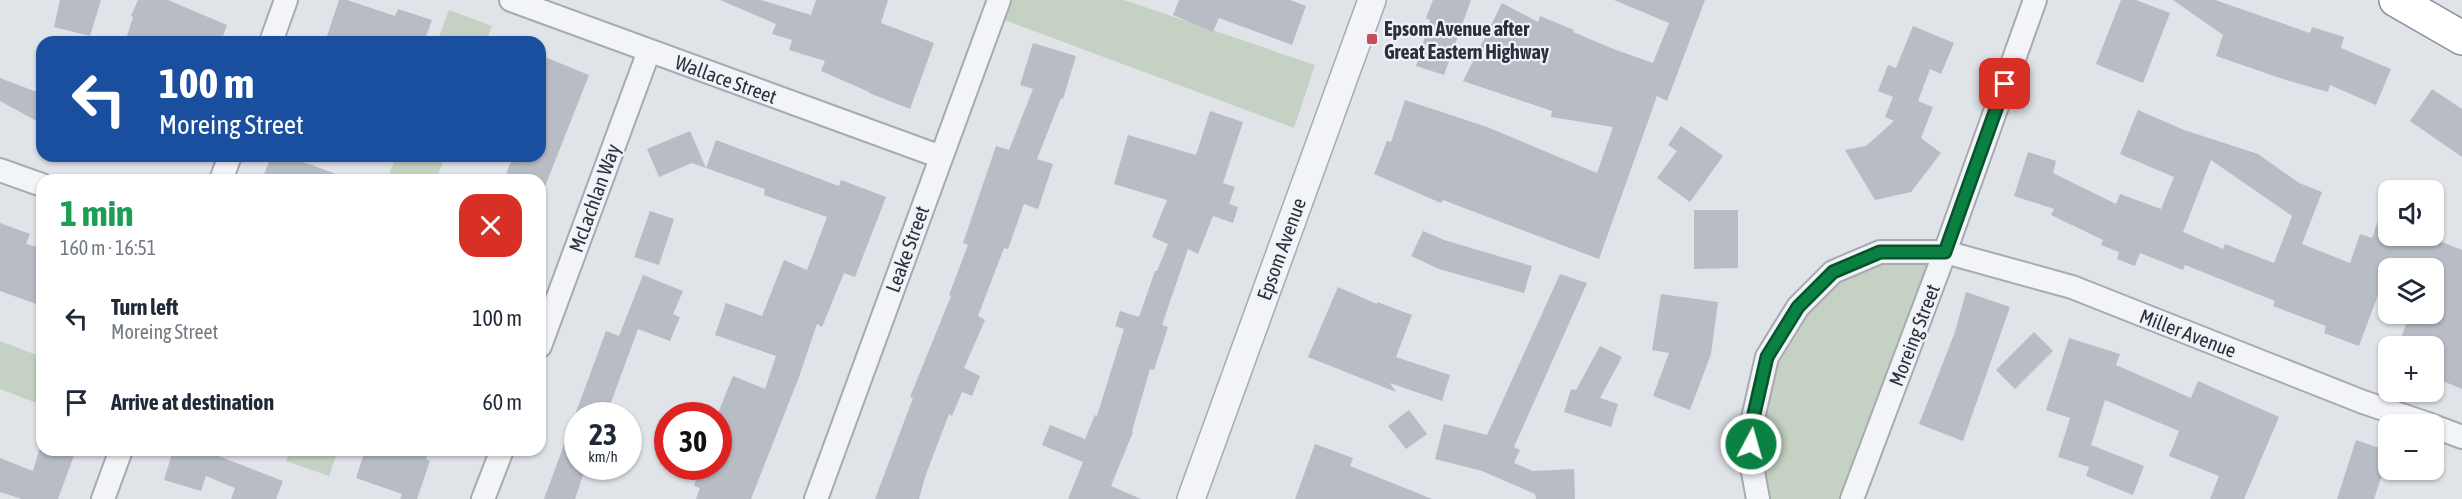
<!DOCTYPE html>
<meta charset="utf-8">
<style>
body{margin:0;font-family:"Asap Condensed",sans-serif;background:#f6f6f7;color:#1f2937;height:100vh;display:flex;flex-direction:column;font-size:22px;white-space:nowrap}
*{box-sizing:border-box;margin:0}
p{font-size:20px;color:#747a83}
.icon{flex:none;width:33px;height:33px;fill:none;stroke:currentColor;stroke-width:2;stroke-linecap:round;stroke-linejoin:round}
.map{position:relative;flex:1;overflow:hidden}
.details{position:absolute;left:36px;top:174px;width:510px;height:282px;display:flex;flex-direction:column;background:#fff;border-radius:18px;box-shadow:0 2px 4px #0004}
.details>*{flex:none}
.guide{position:absolute;left:36px;top:36px;width:510px;height:126px;border-radius:18px;box-shadow:0 2px 4px #0004;background:#1a4fa0;color:#fff;overflow:hidden}
.tools{position:absolute;left:2378px;top:180px;display:grid;gap:12px}
.tools a{display:grid;place-items:center;width:66px;height:66px;border-radius:12px;background:#fff;box-shadow:0 2px 4px #0004;font-size:30px}
.speed{position:absolute;left:564px;top:402px;display:flex;gap:12px;font-size:30px;font-weight:700;text-align:center}
.speed>*{display:grid;place-content:center;width:78px;height:78px;border-radius:50%;background:#fff;box-shadow:0 2px 4px #0004;line-height:1}
.speed small{font-size:15px;font-weight:400}
.speed .limit{border:9px solid #d22;background:#fff;color:#111}
.pin{position:absolute;display:grid;place-items:center;width:51px;height:51px;color:#fff;margin:-26px;border-radius:12px;box-shadow:0 3px 9px #0006}
.me{position:absolute;width:66px;margin:-33px;rotate:6deg;stroke-linejoin:round;filter:drop-shadow(0 0 4px #0008)}
.turn{display:flex;align-items:center;gap:21px;height:126px;padding:0 24px;font-size:27px}
.turn .icon{width:78px;height:78px;stroke-width:2.5}
.turn b{display:block;font-size:42px;line-height:51px}
.round{display:grid;place-items:center;flex:none;width:63px;height:63px;border-radius:18px;background:#f6f6f7}
.head{display:flex;align-items:center;justify-content:space-between;height:102px;padding:0 24px}
h1{font-size:36px;font-weight:700;line-height:45px;color:#1e9e55}
ul{padding:0;list-style:none}
li{display:flex;align-items:center;gap:18px;height:84px;padding:0 24px}
li div{flex:1}
li b{display:block;font-size:22px}
li em{font-style:normal}
.map>svg:first-child{display:block}
</style>
<div class="map">
<svg width="2462" height="499" viewBox="0 0 2462 499">
<rect width="100%" height="100%" fill="#e0e3e8"/>
<!-- green -->
<path fill="#c5d1c2" d="M 1009,0 L 1124,0 L 1315,65 L 1294,128 L 1002,19 Z
M 449,10 L 492,26 L 486,42 L 437,42 Z
M 396,156 L 445,156 L 436,180 L 387,180 Z
M 1945,252 L 1852,499 L 1758,499 L 1751,461 L 1767,357 L 1833,272 Z
M 0,341 L 42,357 L 42,405 L 0,389 Z
M 290,450 L 338,450 L 329,476 L 286,461 Z"/>
<!-- building -->
<path fill="#b8bcc4" fill-rule="evenodd" d="M 60,0 L 101,0 L 90,36 L 54,27 Z
M 138,0 L 168,0 L 227,25 L 221,42 L 125,42 L 133,17 L 131,16 Z
M 339,0 L 347,0 L 395,16 L 398,9 L 432,20 L 424,42 L 325,42 Z
M 720,0 L 761,0 L 811,15 L 816,0 L 888,0 L 881,23 L 934,43 L 910,109 L 869,93 L 869,92 L 821,71 L 825,61 L 789,50 L 792,40 L 772,34 L 776,24 Z
M 1179,0 L 1290,0 L 1306,6 L 1292,45 L 1219,18 L 1213,32 L 1173,15 Z
M 1433,0 L 1471,0 L 1444,75 L 1416,66 L 1430,20 L 1426,18 Z
M 1614,0 L 1705,0 L 1667,101 L 1657,96 L 1599,259 L 1443,200 L 1441,203 L 1374,174 L 1387,141 L 1391,142 L 1405,100 L 1487,127 L 1597,173 L 1613,127 L 1551,117 L 1552,111 L 1463,81 L 1502,3 L 1538,22 L 1540,16 L 1574,30 L 1573,32 L 1616,50 L 1653,63 L 1669,23 Z
M 2121,0 L 2136,0 L 2170,13 L 2143,83 L 2096,64 Z
M 2173,0 L 2215,0 L 2310,33 L 2312,27 L 2344,37 L 2341,48 L 2391,69 L 2376,105 L 2330,85 L 2328,92 L 2286,80 L 2216,56 L 2223,35 Z
M 1913,26 L 1954,43 L 1941,74 L 1930,69 L 1918,101 L 1933,107 L 1921,138 L 1941,153 L 1911,192 L 1875,200 L 1845,150 L 1866,146 L 1894,121 L 1885,117 L 1893,97 L 1878,91 L 1888,65 L 1896,68 Z
M 1033,43 L 1076,56 L 1063,99 L 1061,98 L 1037,159 L 1053,164 L 1038,209 L 1024,204 L 1008,249 L 1004,248 L 978,316 L 985,320 L 964,368 L 980,376 L 972,396 L 962,392 L 952,416 L 949,414 L 925,477 L 919,499 L 875,499 L 913,398 L 910,397 L 951,296 L 949,295 L 968,245 L 963,243 L 996,146 L 1009,150 L 1033,89 L 1020,85 Z
M 540,55 L 589,75 L 542,194 L 540,194 L 540,180 L 504,180 L 513,156 L 540,156 Z
M 0,78 L 42,94 L 42,124 L 0,101 Z
M 2432,89 L 2462,109 L 2462,157 L 2410,121 Z
M 2138,110 L 2184,130 L 2258,154 L 2299,183 L 2322,192 L 2302,244 L 2350,263 L 2360,234 L 2372,238 L 2386,198 L 2388,236 L 2402,236 L 2426,244 L 2429,237 L 2462,250 L 2462,389 L 2433,377 L 2433,346 L 2398,346 L 2410,314 L 2433,314 L 2433,268 L 2388,268 L 2359,346 L 2324,333 L 2326,326 L 2273,306 L 2275,301 L 2185,265 L 2183,270 L 2140,253 L 2135,266 L 2117,259 L 2119,252 L 2101,245 L 2103,240 L 2051,215 L 2054,209 L 2014,196 L 2028,152 L 2056,161 L 2053,173 L 2116,204 L 2120,194 L 2161,209 L 2174,177 L 2120,154 ZM 2211,160 L 2292,216 L 2274,263 L 2225,244 L 2223,249 L 2183,232 Z
M 1210,111 L 1243,122 L 1223,183 L 1235,187 L 1229,204 L 1238,207 L 1233,223 L 1213,216 L 1198,254 L 1188,249 L 1162,325 L 1168,327 L 1154,370 L 1150,369 L 1132,431 L 1133,432 L 1111,486 L 1141,499 L 1068,499 L 1083,462 L 1042,445 L 1050,425 L 1085,439 L 1095,415 L 1097,416 L 1124,329 L 1115,326 L 1120,311 L 1139,317 L 1155,271 L 1157,271 L 1168,244 L 1152,237 L 1167,200 L 1114,184 L 1128,135 L 1196,155 Z
M 1681,126 L 1723,156 L 1690,202 L 1657,178 L 1677,151 L 1668,145 Z
M 690,131 L 706,168 L 692,163 L 659,177 L 647,149 Z
M 716,140 L 839,186 L 841,180 L 886,197 L 855,277 L 844,273 L 822,327 L 817,324 L 799,377 L 751,499 L 696,499 L 700,488 L 694,486 L 701,466 L 718,466 L 718,413 L 733,376 L 765,389 L 776,356 L 715,335 L 726,303 L 762,316 L 784,260 L 807,270 L 827,217 L 764,195 L 765,189 L 706,168 Z
M 271,156 L 287,156 L 347,178 L 347,180 L 262,180 Z
M 1694,210 L 1738,210 L 1738,268 L 1694,269 Z
M 650,211 L 674,219 L 659,265 L 634,257 Z
M 0,223 L 30,234 L 26,244 L 42,248 L 42,306 L 0,291 Z
M 1423,231 L 1444,240 L 1532,266 L 1524,293 L 1439,269 L 1411,256 Z
M 1560,274 L 1587,283 L 1514,447 L 1520,450 L 1514,463 L 1533,471 L 1574,469 L 1575,499 L 1536,499 L 1535,494 L 1482,471 L 1435,459 L 1444,424 L 1487,435 Z
M 643,275 L 683,291 L 673,314 L 680,317 L 670,341 L 638,329 L 606,416 L 576,416 L 578,466 L 586,466 L 575,499 L 544,499 L 606,331 L 619,336 Z
M 1338,287 L 1377,304 L 1377,302 L 1412,315 L 1396,357 L 1450,375 L 1442,401 L 1390,383 L 1396,392 L 1308,357 Z
M 1966,292 L 2010,307 L 1963,441 L 1919,424 L 1955,332 Z
M 1661,294 L 1718,302 L 1711,354 L 1690,410 L 1653,396 L 1669,353 L 1652,350 Z
M 2034,332 L 2053,351 L 2015,389 L 1996,370 Z
M 2069,338 L 2120,354 L 2116,365 L 2191,398 L 2198,381 L 2279,417 L 2244,499 L 2210,499 L 2219,476 L 2169,456 L 2179,431 L 2105,400 L 2091,445 L 2144,466 L 2133,495 L 2086,476 L 2089,467 L 2058,457 L 2070,418 L 2046,410 Z
M 1600,346 L 1622,357 L 1600,398 L 1618,404 L 1611,427 L 1564,412 L 1571,389 L 1576,390 Z
M 1409,410 L 1427,434 L 1406,449 L 1388,426 Z
M 2356,440 L 2388,451 L 2388,457 L 2374,499 L 2337,499 Z
M 1315,444 L 1353,458 L 1350,466 L 1432,499 L 1295,499 Z
M 39,450 L 76,450 L 58,499 L 22,499 L 0,492 L 0,458 L 33,471 Z
M 173,450 L 203,450 L 283,481 L 276,499 L 231,499 L 235,488 L 206,476 L 201,491 L 164,480 Z
M 365,450 L 430,450 L 426,459 L 430,461 L 417,499 L 400,499 L 402,494 L 356,478 Z"/>
<g fill="none" stroke-linecap="round" stroke-linejoin="round">
<!-- minor casing -->
<g stroke="#a6aab2" stroke-width="26">
<path id="minor" d="M 511,0 L 941,157
M 271,42 L 286,0
M 0,170 L 42,185
M 221,180 L 230,156
M 540,346 L 649,51
M 2433,426 L 2462,437
M 103,499 L 121,450
M 483,499 L 502,450
M 816,499 L 999,0
M 1758,499 L 1751,461 L 1751,427 L 1767,357 L 1798,307 L 1833,272 L 1880,252 L 1945,252 L 2072,287 L 2363,402 L 2428,424
M 1852,499 L 1945,252 L 2035,0"/>
</g>
<!-- tertiary casing -->
<g stroke="#a6aab2" stroke-width="30">
<path id="tertiary" d="M 1191,499 L 1372,0"/>
</g>
<!-- trunk casing -->
<g stroke="#89909d" stroke-width="36">
<path id="trunk" d="M 2396,0 L 2462,38"/>
</g>
<!-- minor -->
<use href="#minor" stroke="#f3f4f7" stroke-width="22"/>
<!-- tertiary -->
<use href="#tertiary" stroke="#f3f4f7" stroke-width="27"/>
<!-- trunk -->
<use href="#trunk" stroke="#fff" stroke-width="33"/>
</g>
<g fill="none" stroke-linecap="round" stroke-linejoin="round">
<!-- route casing -->
<g stroke="#07532c" stroke-width="15">
<path id="route" d="M 1751,444 L 1751,427 L 1767,357 L 1798,307 L 1833,272 L 1880,252 L 1945,252 L 2005,84"/>
</g>
<!-- route -->
<use href="#route" stroke="#0b8043" stroke-width="10"/>
</g>
<!-- markers -->
<rect fill="#c44e59" stroke="#f0f2f6" stroke-width="2" x="1366" y="33" width="12" height="12" rx="3"/>
<g text-anchor="middle" dominant-baseline="central" stroke-width="4.5" stroke-linejoin="round" paint-order="stroke">
<!-- poi labels -->
<g font-size="20" font-weight="bold" fill="#2a303e" stroke="#f0f2f6" text-anchor="start">
<text x="1384" y="28">Epsom Avenue after<tspan x="1384" dy="23">Great Eastern Highway</tspan></text>
</g>
<!-- street labels -->
<g font-size="20" fill="#2a303e" stroke="#f0f2f6">
<text transform="translate(726 79) rotate(20)">Wallace Street</text>
<text transform="translate(594 198) rotate(-70)">McLachlan Way</text>
<text transform="translate(907 249) rotate(-70)">Leake Street</text>
<text transform="translate(1281 249) rotate(-70)">Epsom Avenue</text>
<text transform="translate(2188 333) rotate(21)">Miller Avenue</text>
<text transform="translate(1914 335) rotate(-69)">Moreing Street</text>
</g>
</g>
</svg>
<div class="tools">
<a><svg class="icon" aria-label="sound" viewBox="0 0 24 24"><path d="M4 9h4l5-4v14l-5-4H4zM17 9q2 3 0 6"/></svg></a>
<a><svg class="icon" aria-label="layers" viewBox="0 0 24 24"><path d="M12 4l9 5-9 5-9-5zM3 14l9 5 9-5"/></svg></a>
<a>+</a>
<a>−</a>
</div>
<div class="speed"><div>23<small>km/h</small></div><div class="limit">30</div></div>
<div class="pin" style="left:2005px;top:84px;background:#d93025"><svg class="icon" aria-label="arrive" viewBox="0 0 24 24"><path d="M6 21V4h12l-3 4 3 4H6"/></svg></div>
<svg class="me" style="left:1751px;top:444px" viewBox="-20 -20 40 40"><circle r="17" fill="#0b8043" stroke="#fff" stroke-width="3"/><path d="M0-11L8 9 0 5-8 9z" fill="#fff"/></svg>
<div class="guide">
<div class="turn"><svg class="icon" aria-label="left" viewBox="0 0 24 24"><path d="M17 20v-9H6M10 6l-5 5 5 5"/></svg><div><b>100 m</b>Moreing Street</div></div>
</div>
<section class="details">
<div class="head"><div><h1>1 min</h1><p>160 m · 16:51</p></div><a class="round" style="background:#d93025;color:#fff"><svg class="icon" aria-label="close" viewBox="0 0 24 24"><path d="M6 6l12 12M18 6L6 18"/></svg></a></div>
<ul>
<li><svg class="icon" aria-label="left" viewBox="0 0 24 24"><path d="M17 20v-9H6M10 6l-5 5 5 5"/></svg><div><b>Turn left</b><p>Moreing Street</p></div><em>100 m</em></li>
<li><svg class="icon" aria-label="arrive" viewBox="0 0 24 24"><path d="M6 21V4h12l-3 4 3 4H6"/></svg><div><b>Arrive at destination</b></div><em>60 m</em></li>
</ul>
</section>
</div>
